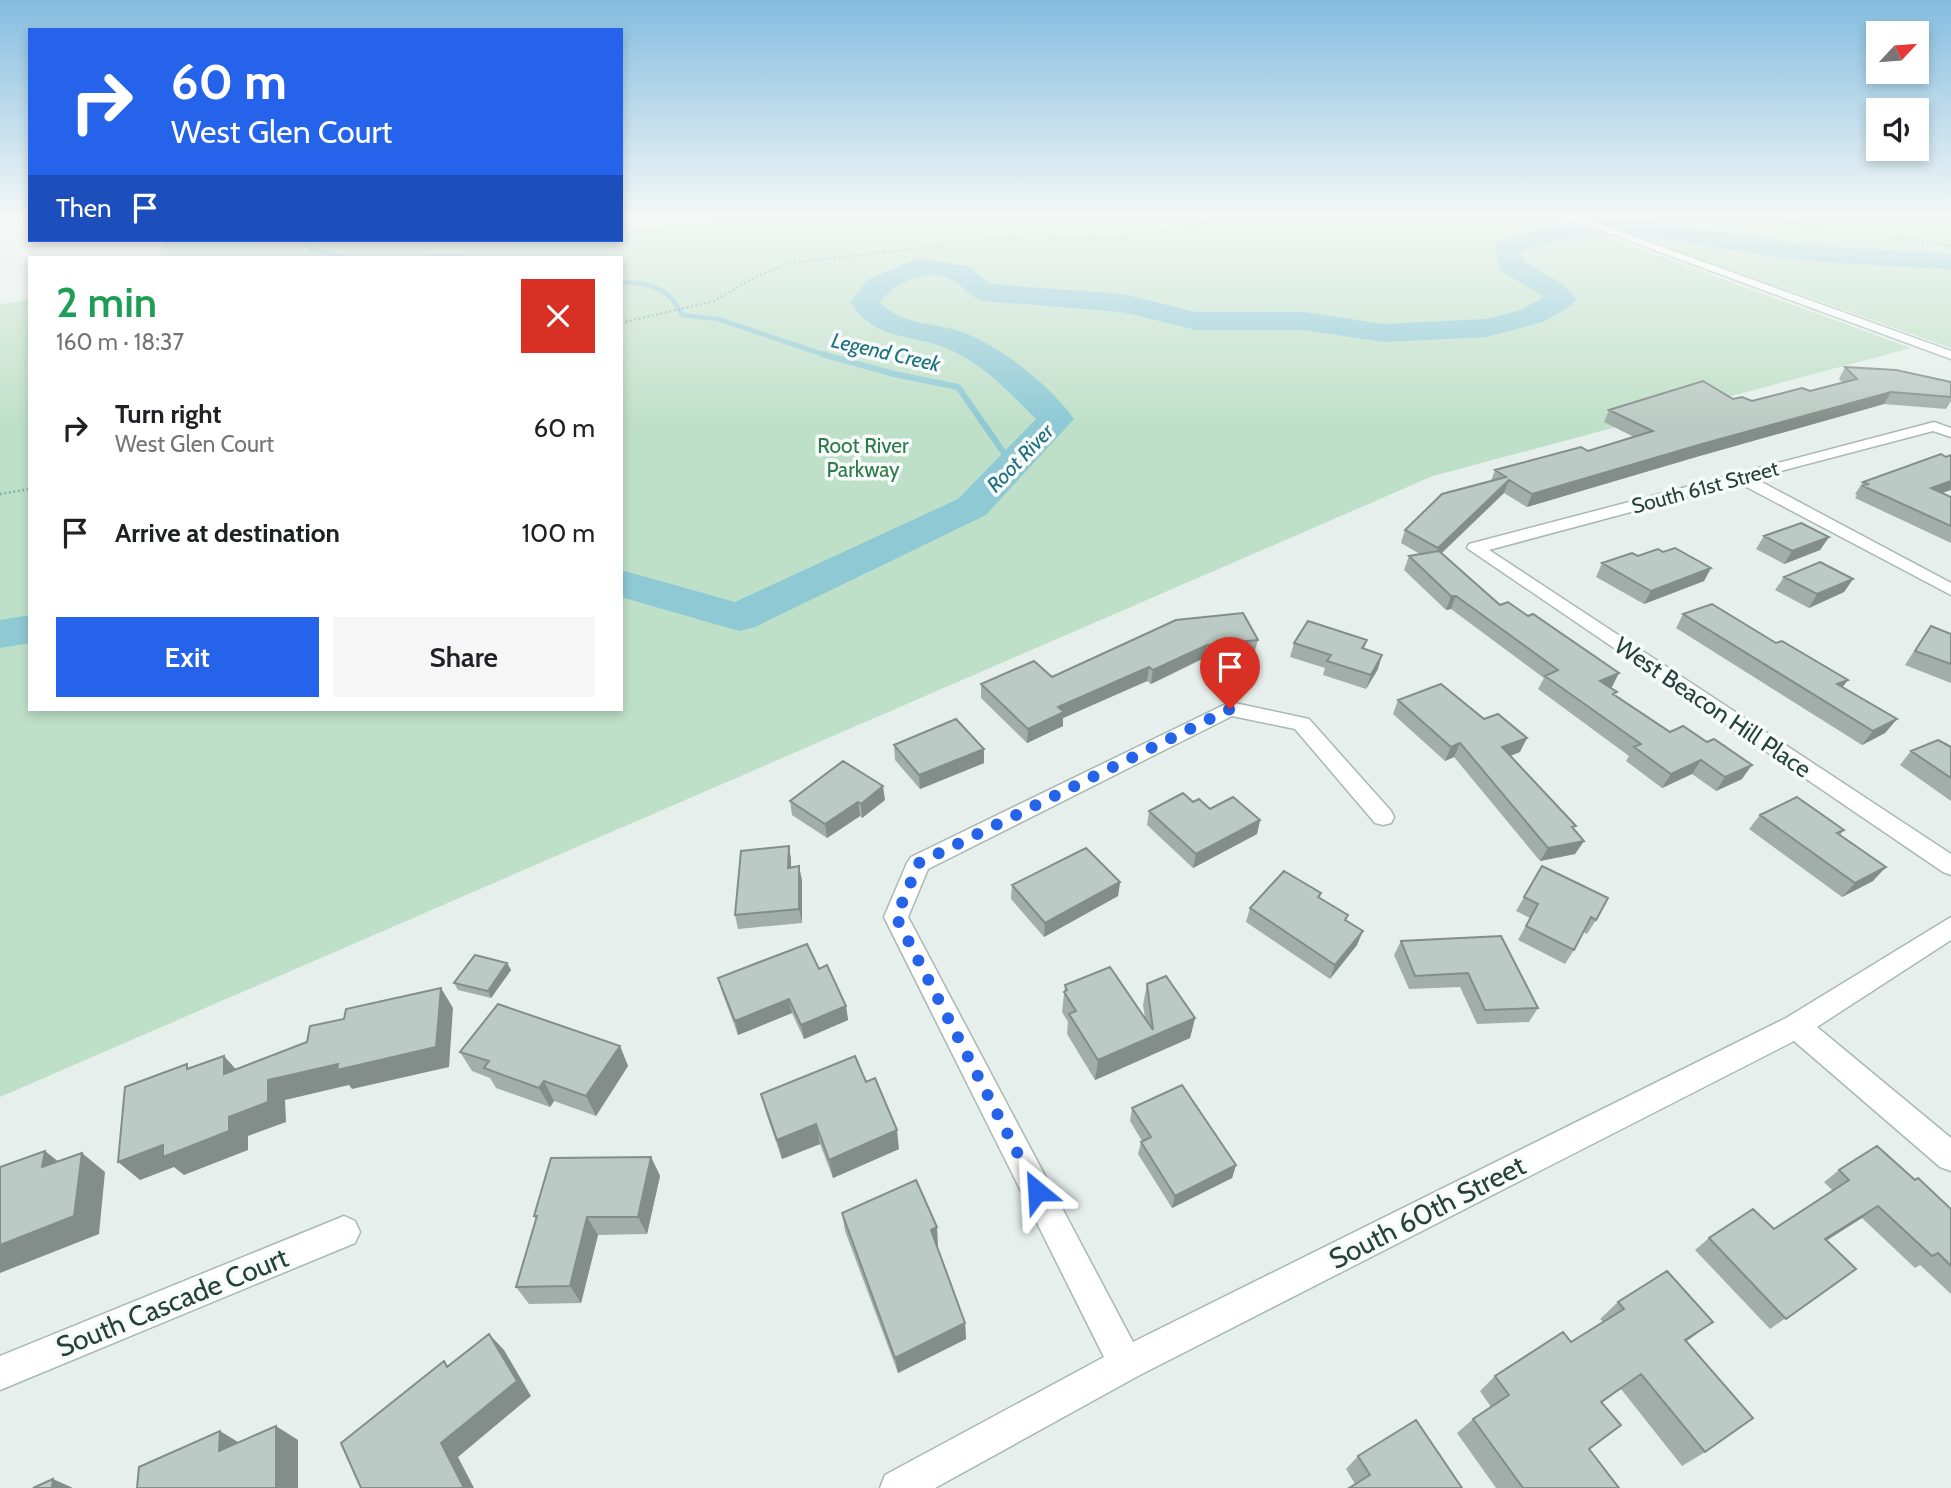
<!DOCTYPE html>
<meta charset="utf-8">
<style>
body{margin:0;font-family:Cabin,sans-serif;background:#f6f6f6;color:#202124;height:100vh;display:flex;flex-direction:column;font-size:26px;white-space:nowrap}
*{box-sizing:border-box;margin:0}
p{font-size:23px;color:#757577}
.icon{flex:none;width:38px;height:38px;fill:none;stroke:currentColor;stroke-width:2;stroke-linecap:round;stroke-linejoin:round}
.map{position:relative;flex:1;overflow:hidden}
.drawer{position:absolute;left:28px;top:256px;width:595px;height:455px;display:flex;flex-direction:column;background:#fff;border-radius:0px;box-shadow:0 4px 10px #0003}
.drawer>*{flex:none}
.hud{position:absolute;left:28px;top:28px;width:595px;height:214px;border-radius:0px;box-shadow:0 4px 10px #0003;background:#2563eb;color:#fff;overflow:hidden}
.needle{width:46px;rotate:64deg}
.controls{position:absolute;left:1866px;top:21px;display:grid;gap:14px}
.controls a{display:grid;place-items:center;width:63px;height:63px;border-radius:0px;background:#fff;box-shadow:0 4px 10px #0003;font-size:35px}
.pin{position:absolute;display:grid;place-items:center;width:60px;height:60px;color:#fff;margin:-72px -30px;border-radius:50% 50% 50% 0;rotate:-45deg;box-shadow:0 0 7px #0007}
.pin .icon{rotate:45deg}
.me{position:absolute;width:77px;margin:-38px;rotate:333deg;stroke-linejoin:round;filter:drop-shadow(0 0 5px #0008)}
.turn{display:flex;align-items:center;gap:24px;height:147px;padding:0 28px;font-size:32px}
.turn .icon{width:91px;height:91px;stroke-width:2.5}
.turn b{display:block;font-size:49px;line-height:60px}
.then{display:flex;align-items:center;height:66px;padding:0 28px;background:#0003;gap:14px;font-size:26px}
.round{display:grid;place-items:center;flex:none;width:74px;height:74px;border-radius:0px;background:#f6f6f6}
.headline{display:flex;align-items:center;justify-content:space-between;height:119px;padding:0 28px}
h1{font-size:42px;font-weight:600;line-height:52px;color:#1e9e55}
.button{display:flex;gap:14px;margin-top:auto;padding:14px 28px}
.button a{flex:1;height:80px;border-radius:0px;background:#2563eb;color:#fff;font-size:28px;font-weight:600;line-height:80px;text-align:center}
.button a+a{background:#f6f6f6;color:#202124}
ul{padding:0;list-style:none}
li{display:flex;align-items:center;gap:21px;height:105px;padding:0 28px}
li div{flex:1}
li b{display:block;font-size:26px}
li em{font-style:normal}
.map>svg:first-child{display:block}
</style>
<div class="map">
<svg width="1951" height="1488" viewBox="0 0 1951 1488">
<rect width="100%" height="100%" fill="#e6efeb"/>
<!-- green -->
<path fill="#bfe0c8" d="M 621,216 L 631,230 L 737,216 L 1551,216 L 1911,348 L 1433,476 L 0,1097 L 0,304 L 30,300 L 30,709 L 621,709 L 621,257 L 159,257 L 164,240 L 621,240 Z
M 1579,216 L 1951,216 L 1951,348 Z"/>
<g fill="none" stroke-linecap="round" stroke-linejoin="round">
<!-- stream-far1 -->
<path stroke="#8ec9d4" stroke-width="4.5" d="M 305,240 L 311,249 L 345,257
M 429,257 L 461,257
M 621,282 C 650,283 669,287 682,315 L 718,319 L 828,356"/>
<!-- stream -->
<path stroke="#8ec9d4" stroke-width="6" d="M 822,354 L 894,374 L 958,387 L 1006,456 L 992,470 L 990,489"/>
<!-- river -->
<path fill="#8ec9d4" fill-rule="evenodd" d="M 1608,219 L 1642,221 L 1820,246 L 1951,254 L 1951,270 C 1896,265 1840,265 1785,258 C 1695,248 1610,217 1521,252 L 1523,261 L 1561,283 L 1576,299 L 1572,305 L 1543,322 L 1486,337 L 1383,342 L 1304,330 L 1196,330 L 1122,312 L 983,301 C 969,297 963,285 950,279 C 926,268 895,283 880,302 C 901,325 931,322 959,331 C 997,343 1051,386 1074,419 L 986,515 L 755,627 L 739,631 L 621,597 L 621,570 L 735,602 L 958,499 L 1036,419 C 1011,394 986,367 953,351 C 913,331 879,345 850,302 L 868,280 L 918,258 L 968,266 L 991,284 L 1122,294 L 1196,312 L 1304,312 L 1383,324 L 1486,319 L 1521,310 L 1544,297 L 1501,271 L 1494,248 L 1498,242 C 1535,228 1569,221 1608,219 Z
M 30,615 L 30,643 L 0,648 L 0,620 Z"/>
<!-- street casing -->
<g stroke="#a8b8b2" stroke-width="3">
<path id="street" d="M 1934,422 L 1951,428 L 1951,437 L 1933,431 L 1754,478 L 1951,583 L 1951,595 L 1739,483 L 1489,550 L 1951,854 L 1951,875 L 1943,872 L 1467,548 L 1469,544 Z
M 1230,702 L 1309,719 L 1391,811 L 1394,817 L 1391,823 L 1383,825 L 1375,823 L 1295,729 L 1232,716 L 928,869 L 908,917 L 1133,1342 L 1786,1018 L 1951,917 L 1951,940 L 1817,1027 L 1951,1138 L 1951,1171 L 1940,1167 L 1794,1041 L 1138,1376 L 935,1488 L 880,1488 L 885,1475 L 1104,1357 L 884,917 L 907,863 L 911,857 Z
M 344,1216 L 355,1221 L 360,1232 L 355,1243 L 0,1390 L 0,1356 Z"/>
</g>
<!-- secondary casing -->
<g stroke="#a4bbb3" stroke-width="3">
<path id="secondary" d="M 1562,216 L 1576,216 L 1951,351 L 1951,359 Z"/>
</g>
<!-- path -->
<path stroke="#86b3a5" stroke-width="2.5" stroke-dasharray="2 2.5" stroke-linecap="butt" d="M 1726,216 L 1806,224 L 1951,246
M 621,323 L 714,301 L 757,276 L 790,263 L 1025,236 L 1123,238 L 1237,216
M 0,494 L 30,489"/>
<!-- street -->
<use href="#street" fill="#fff" fill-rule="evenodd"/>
<!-- secondary -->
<use href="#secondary" fill="#fff" fill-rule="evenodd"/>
</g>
<!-- wall -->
<path fill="#a1aea9" d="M 1845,367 L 1951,382 L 1951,401 L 1946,409 L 1884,404 L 1696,457 L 1527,507 L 1504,493 L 1442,553 L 1500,605 L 1612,687 L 1610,688 L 1615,695 L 1742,779 L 1716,791 L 1692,774 L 1662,788 L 1626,761 L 1629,756 L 1538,689 L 1544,678 L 1451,609 L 1446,610 L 1404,570 L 1409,556 L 1420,554 L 1401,543 L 1405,530 L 1491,481 L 1495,470 L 1588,451 L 1634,437 L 1604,422 L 1609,410 L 1733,399 L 1752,401 L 1810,391 L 1842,382 L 1839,379 Z
M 1863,482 L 1943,493 L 1951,497 L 1951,543 L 1855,498 L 1857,495 L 1855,494 Z
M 1764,536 L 1829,537 L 1820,550 L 1784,564 L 1756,549 Z
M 1663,552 L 1711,568 L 1704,581 L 1644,604 L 1596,577 L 1602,563 Z
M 1784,577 L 1853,579 L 1844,592 L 1809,608 L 1775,590 Z
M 1683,614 L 1776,643 L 1848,680 L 1842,687 L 1897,719 L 1885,733 L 1862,745 L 1676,628 Z
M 1176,620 L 1258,640 L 1254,654 L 1204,658 L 1151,684 L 1147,681 L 1063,718 L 1063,726 L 1027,743 L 981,698 L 981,684 L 1052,677 Z
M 1931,626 L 1951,634 L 1951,683 L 1905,665 L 1921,640 Z
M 1367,640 L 1364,649 L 1378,669 L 1366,689 L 1323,675 L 1325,668 L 1290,657 L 1294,643 Z
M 1398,700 L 1520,752 L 1510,756 L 1584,841 L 1575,854 L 1540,861 L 1454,757 L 1445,761 L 1393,714 Z
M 894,745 L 984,749 L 984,763 L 920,789 L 895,760 Z
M 1951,747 L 1951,801 L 1900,765 L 1911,751 Z
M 885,800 L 862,818 L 860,816 L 827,838 L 792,815 L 790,801 Z
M 1193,802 L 1210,809 L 1260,820 L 1257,834 L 1193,868 L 1147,825 L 1149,811 Z
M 1760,815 L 1844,830 L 1840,835 L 1873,881 L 1842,897 L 1749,829 Z
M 789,846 L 791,860 L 791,867 L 802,880 L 802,923 L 738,929 L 735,915 Z
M 1542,866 L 1596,920 L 1587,934 L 1583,932 L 1574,950 L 1565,964 L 1518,940 L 1530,918 L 1516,911 Z
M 1120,882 L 1118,896 L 1044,937 L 1011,899 L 1012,885 Z
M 1321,893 L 1320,898 L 1346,921 L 1357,945 L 1330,979 L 1246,922 L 1250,908 Z
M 1401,941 L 1538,1008 L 1529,1022 L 1477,1024 L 1460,987 L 1409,989 L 1394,955 Z
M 507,963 L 511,970 L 491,998 L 458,990 L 454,983 Z
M 819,969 L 846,1006 L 848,1020 L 804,1039 L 792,1013 L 738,1035 L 722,992 L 718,978 Z
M 1147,984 L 1195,1018 L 1190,1038 L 1095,1080 L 1067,1034 L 1068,1022 L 1062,1012 L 1065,985 L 1145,1018 L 1143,1005 Z
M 620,1046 L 628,1066 L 596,1116 L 554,1101 L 550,1107 L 496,1088 L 490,1078 L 472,1071 L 460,1052 Z
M 866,1082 L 899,1149 L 833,1178 L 820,1144 L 782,1159 L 766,1113 L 761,1094 Z
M 1132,1108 L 1236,1165 L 1232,1178 L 1172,1208 L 1138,1154 L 1141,1142 L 1142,1141 L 1130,1121 Z
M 651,1157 L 660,1176 L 647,1234 L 598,1235 L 581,1303 L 529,1304 L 516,1287 L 536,1220 L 534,1216 Z
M 1839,1170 L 1915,1180 L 1951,1209 L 1951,1294 L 1920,1265 L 1915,1268 L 1862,1218 L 1826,1240 L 1856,1269 L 1770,1329 L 1695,1250 L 1709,1238 L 1774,1229 L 1833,1191 L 1824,1182 Z
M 842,1213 L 938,1245 L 936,1246 L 965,1323 L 966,1339 L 898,1373 L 845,1231 Z
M 1618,1302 L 1713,1322 L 1686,1341 L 1705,1452 L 1682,1466 L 1621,1389 L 1602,1403 L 1589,1449 L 1619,1488 L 1496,1488 L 1457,1433 L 1473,1419 L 1491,1407 L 1480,1391 L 1495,1376 L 1571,1342 L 1603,1322 L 1600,1319 Z
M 1358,1456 L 1462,1488 L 1355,1484 L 1346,1469 Z"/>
<!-- shaded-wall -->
<path fill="#838d89" d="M 1891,392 L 1884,404 L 1696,457 L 1527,507 L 1532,494 L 1702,444 Z
M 1509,480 L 1504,493 L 1433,561 L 1438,548 Z
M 1951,481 L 1951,490 L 1922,500 L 1931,488 Z
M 1829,537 L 1820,550 L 1784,564 L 1792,551 Z
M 1711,568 L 1704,581 L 1644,604 L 1651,591 Z
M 1853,579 L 1844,592 L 1809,608 L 1817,594 Z
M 1451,596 L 1456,596 L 1451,609 L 1446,610 Z
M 1207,645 L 1204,658 L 1151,684 L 1153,670 Z
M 1382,655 L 1378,669 L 1366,689 L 1371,675 Z
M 1149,667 L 1147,681 L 1063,718 L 1063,726 L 1027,743 L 1028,729 L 1058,707 Z
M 1619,673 L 1612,687 L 1593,695 L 1600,681 Z
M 1848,680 L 1838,693 L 1837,684 Z
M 1897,719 L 1885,733 L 1862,745 L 1873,731 Z
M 1527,738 L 1520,752 L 1496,761 L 1502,747 Z
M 1460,743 L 1454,757 L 1445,761 L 1451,747 Z
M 984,749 L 984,763 L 920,789 L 919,775 Z
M 1701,760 L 1692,774 L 1662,788 L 1671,774 Z
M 1752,765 L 1742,779 L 1716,791 L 1725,777 Z
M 883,786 L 885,800 L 862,818 L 861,804 Z
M 858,802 L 860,816 L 827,838 L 825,824 Z
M 1260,820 L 1257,834 L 1193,868 L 1196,854 Z
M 1584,841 L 1575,854 L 1540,861 L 1548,848 Z
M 789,846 L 791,860 L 791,882 L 788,868 Z
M 799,866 L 802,880 L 802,923 L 799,909 Z
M 1886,867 L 1873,881 L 1842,897 L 1855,883 Z
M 1120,882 L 1118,896 L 1044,937 L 1045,923 Z
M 1363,931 L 1357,945 L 1330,979 L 1335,965 Z
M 507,963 L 511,970 L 491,998 L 488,991 Z
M 441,988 L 453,1008 L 449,1067 L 352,1089 L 349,1085 L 285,1100 L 286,1122 L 248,1136 L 248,1150 L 184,1175 L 174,1167 L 140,1180 L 118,1162 L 229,1117 L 268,1080 Z
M 789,999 L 792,1013 L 738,1035 L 735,1021 Z
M 846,1006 L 848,1020 L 804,1039 L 801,1025 Z
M 1195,1018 L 1190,1038 L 1095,1080 L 1098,1060 Z
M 620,1046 L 628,1066 L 596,1116 L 586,1096 Z
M 224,1056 L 242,1076 L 224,1074 Z
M 544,1081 L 554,1101 L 550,1107 L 539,1088 Z
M 816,1124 L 820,1144 L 782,1159 L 777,1140 Z
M 897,1130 L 899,1149 L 833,1178 L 829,1160 Z
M 45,1151 L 69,1170 L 42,1167 Z
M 82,1153 L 105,1172 L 99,1234 L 0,1273 L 0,1245 Z
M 651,1157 L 660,1176 L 647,1234 L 638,1217 Z
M 1236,1165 L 1232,1178 L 1172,1208 L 1175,1196 Z
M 1878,1206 L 1862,1218 L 1810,1251 L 1825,1239 Z
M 587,1217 L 598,1235 L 581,1303 L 570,1286 Z
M 937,1227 L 938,1245 L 932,1248 L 931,1230 Z
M 1713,1322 L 1691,1338 L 1664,1356 L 1685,1340 Z
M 965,1323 L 966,1339 L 898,1373 L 895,1358 Z
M 489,1334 L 504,1350 L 531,1396 L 458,1457 L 474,1488 L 464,1488 L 441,1443 Z
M 276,1426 L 298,1440 L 298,1488 L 276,1488 Z
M 220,1431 L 243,1445 L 219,1451 Z
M 53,1479 L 73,1488 L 52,1488 Z"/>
<!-- building -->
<path fill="#bbcac4" stroke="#838d89" stroke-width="2" d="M 1845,367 L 1896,370 L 1951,382 L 1951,397 L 1891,392 L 1702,444 L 1532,494 L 1509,480 L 1438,548 L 1405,530 L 1442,494 L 1506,477 L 1495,470 L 1581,447 L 1588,451 L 1653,431 L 1609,410 L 1703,381 L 1733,399 L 1742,397 L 1752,401 L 1802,388 L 1810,391 L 1857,379 Z
M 1941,454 L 1946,457 L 1951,455 L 1951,481 L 1931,488 L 1951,497 L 1951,526 L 1863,486 L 1868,484 L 1863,482 Z
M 1801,523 L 1829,537 L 1792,551 L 1764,536 Z
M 1675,548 L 1711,568 L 1651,591 L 1602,563 L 1632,553 L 1638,556 L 1658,549 L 1663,552 Z
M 1439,551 L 1500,605 L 1508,602 L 1528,616 L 1533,614 L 1619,673 L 1600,681 L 1617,692 L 1613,694 L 1670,732 L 1683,726 L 1707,742 L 1714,739 L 1752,765 L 1725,777 L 1701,760 L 1671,774 L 1634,747 L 1641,744 L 1545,676 L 1558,670 L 1456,596 L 1451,596 L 1409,556 Z
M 1820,562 L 1853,579 L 1817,594 L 1784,577 Z
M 1712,604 L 1776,643 L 1782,641 L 1848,680 L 1837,684 L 1897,719 L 1873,731 L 1683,614 Z
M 1243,613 L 1258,640 L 1207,645 L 1153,670 L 1149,667 L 1058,707 L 1064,712 L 1028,729 L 981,684 L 1034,661 L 1052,677 L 1176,620 Z
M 1308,621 L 1367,640 L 1362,648 L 1382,655 L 1371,675 L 1327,661 L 1331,655 L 1294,643 Z
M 1931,626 L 1951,634 L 1951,664 L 1915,651 Z
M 1441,684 L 1484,719 L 1498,714 L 1527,738 L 1502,747 L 1576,826 L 1572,827 L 1584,841 L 1548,848 L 1460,743 L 1451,747 L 1398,700 Z
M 956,719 L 984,749 L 919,775 L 894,745 Z
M 1938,740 L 1951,747 L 1951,778 L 1911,751 Z
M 843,761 L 883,786 L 861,804 L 858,802 L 825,824 L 790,801 Z
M 1183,793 L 1193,802 L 1199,799 L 1210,809 L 1233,797 L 1260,820 L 1196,854 L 1149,811 Z
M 1797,797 L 1844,830 L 1837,833 L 1886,867 L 1855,883 L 1760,815 Z
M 789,846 L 788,868 L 799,866 L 799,909 L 735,915 L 741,851 Z
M 1086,848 L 1120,882 L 1045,923 L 1012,885 Z
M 1542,866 L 1608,898 L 1596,920 L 1591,917 L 1574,950 L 1526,926 L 1538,904 L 1524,897 Z
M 1284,871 L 1321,893 L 1318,897 L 1348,915 L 1345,920 L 1363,931 L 1335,965 L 1250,908 Z
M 1501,936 L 1538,1008 L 1485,1010 L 1468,973 L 1415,976 L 1401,941 Z
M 807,944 L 819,969 L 827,965 L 846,1006 L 801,1025 L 789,999 L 735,1021 L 718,978 Z
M 475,955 L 507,963 L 488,991 L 454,983 Z
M 1110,967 L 1153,1030 L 1147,984 L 1166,976 L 1195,1018 L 1098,1060 L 1069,1014 L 1076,1011 L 1064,992 L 1067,990 L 1065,985 Z
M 441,988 L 436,1047 L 337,1070 L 338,1064 L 268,1080 L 268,1102 L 229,1117 L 229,1131 L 163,1157 L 163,1145 L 118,1162 L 125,1087 L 187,1064 L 187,1069 L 224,1056 L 224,1074 L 307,1042 L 310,1026 L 344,1019 L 346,1009 Z
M 498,1004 L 620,1046 L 586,1096 L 544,1081 L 539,1088 L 484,1068 L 489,1061 L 460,1052 Z
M 855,1056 L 866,1082 L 875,1078 L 897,1130 L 829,1160 L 816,1124 L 777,1140 L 761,1094 Z
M 1182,1085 L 1236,1165 L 1175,1196 L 1141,1142 L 1151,1137 L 1132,1108 Z
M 1877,1146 L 1915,1180 L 1918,1178 L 1951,1209 L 1951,1266 L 1938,1253 L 1932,1256 L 1878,1206 L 1825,1239 L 1856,1269 L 1786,1319 L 1709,1238 L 1753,1209 L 1774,1229 L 1849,1180 L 1839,1170 Z
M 45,1151 L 42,1167 L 82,1153 L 74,1216 L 0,1245 L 0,1167 Z
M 651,1157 L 638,1217 L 587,1217 L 570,1286 L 516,1287 L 537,1216 L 534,1216 L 551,1158 Z
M 916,1180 L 937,1227 L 931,1230 L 965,1323 L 895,1358 L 842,1213 Z
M 1667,1271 L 1713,1322 L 1685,1340 L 1753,1418 L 1705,1452 L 1641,1374 L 1601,1402 L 1621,1425 L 1589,1449 L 1619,1488 L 1523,1488 L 1473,1419 L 1509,1395 L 1495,1376 L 1563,1332 L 1571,1342 L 1624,1309 L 1618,1302 Z
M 489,1334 L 517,1381 L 441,1443 L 464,1488 L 361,1488 L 341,1443 L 444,1361 L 447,1367 Z
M 1416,1420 L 1462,1488 L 1349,1488 L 1370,1475 L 1358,1456 Z
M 276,1426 L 276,1488 L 137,1488 L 139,1467 L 220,1431 L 219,1451 Z
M 53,1479 L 52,1488 L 33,1488 Z"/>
<!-- sky -->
<linearGradient id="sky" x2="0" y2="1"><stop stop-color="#84bce0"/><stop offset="0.51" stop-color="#f4f8f6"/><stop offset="1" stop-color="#f4f8f6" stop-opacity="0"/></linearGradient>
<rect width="1951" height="424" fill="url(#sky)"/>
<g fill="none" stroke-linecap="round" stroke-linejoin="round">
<!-- route -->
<path stroke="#2563eb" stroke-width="12" stroke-dasharray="0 21.6" d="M 1037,1191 L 896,917 L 919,863 L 1230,709"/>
</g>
<g text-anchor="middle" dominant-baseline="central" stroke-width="7" stroke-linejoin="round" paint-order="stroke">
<!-- far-water labels -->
<g font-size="21" font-style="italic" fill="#1c6f80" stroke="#f7fbf9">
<text transform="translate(886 352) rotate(13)">Legend Creek</text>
<text transform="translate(1020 458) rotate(-46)">Root River</text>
</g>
<!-- far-park labels -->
<g font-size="21" fill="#2d7a4b" stroke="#f7fbf9">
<text x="863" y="445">Root River<tspan x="863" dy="24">Parkway</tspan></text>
</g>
<!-- far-street labels -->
<g font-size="21" fill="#24423a" stroke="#f7fbf9">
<text transform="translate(1705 487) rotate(-15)">South 61st Street</text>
</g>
<!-- street labels -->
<g font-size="24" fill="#24423a" stroke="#f7fbf9">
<text transform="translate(1713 707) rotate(34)">West Beacon Hill Place</text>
</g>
<!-- near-street labels -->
<g font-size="28" fill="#24423a" stroke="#f7fbf9">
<text transform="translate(1427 1212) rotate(-27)">South 60th Street</text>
<text transform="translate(172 1302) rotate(-22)">South Cascade Court</text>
</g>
</g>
</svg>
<div class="controls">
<a><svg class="needle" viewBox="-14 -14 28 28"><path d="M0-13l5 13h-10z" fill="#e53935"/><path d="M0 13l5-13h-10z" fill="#757577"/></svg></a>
<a><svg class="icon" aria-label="sound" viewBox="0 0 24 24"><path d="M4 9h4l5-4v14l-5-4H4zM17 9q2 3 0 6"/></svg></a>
</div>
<div class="pin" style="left:1230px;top:709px;background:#d93025"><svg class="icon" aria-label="arrive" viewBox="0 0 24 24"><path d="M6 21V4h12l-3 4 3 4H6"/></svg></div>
<svg class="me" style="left:1037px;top:1191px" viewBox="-20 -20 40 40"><path d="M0-17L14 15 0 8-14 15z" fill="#2563eb" stroke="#fff" stroke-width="4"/></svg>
<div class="hud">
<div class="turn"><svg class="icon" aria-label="right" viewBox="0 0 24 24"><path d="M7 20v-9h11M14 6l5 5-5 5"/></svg><div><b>60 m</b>West Glen Court</div></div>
<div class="then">Then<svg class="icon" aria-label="arrive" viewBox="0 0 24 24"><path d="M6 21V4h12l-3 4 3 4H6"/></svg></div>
</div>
<section class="drawer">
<div class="headline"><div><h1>2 min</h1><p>160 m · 18:37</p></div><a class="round" style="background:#d93025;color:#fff"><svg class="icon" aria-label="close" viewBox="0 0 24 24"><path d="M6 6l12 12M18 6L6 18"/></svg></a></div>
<ul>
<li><svg class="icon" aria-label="right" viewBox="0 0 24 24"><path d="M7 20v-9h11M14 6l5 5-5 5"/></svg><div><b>Turn right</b><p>West Glen Court</p></div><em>60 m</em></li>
<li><svg class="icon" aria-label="arrive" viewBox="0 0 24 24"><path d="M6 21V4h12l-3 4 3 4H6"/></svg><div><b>Arrive at destination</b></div><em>100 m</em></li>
</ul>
<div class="button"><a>Exit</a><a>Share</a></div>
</section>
</div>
